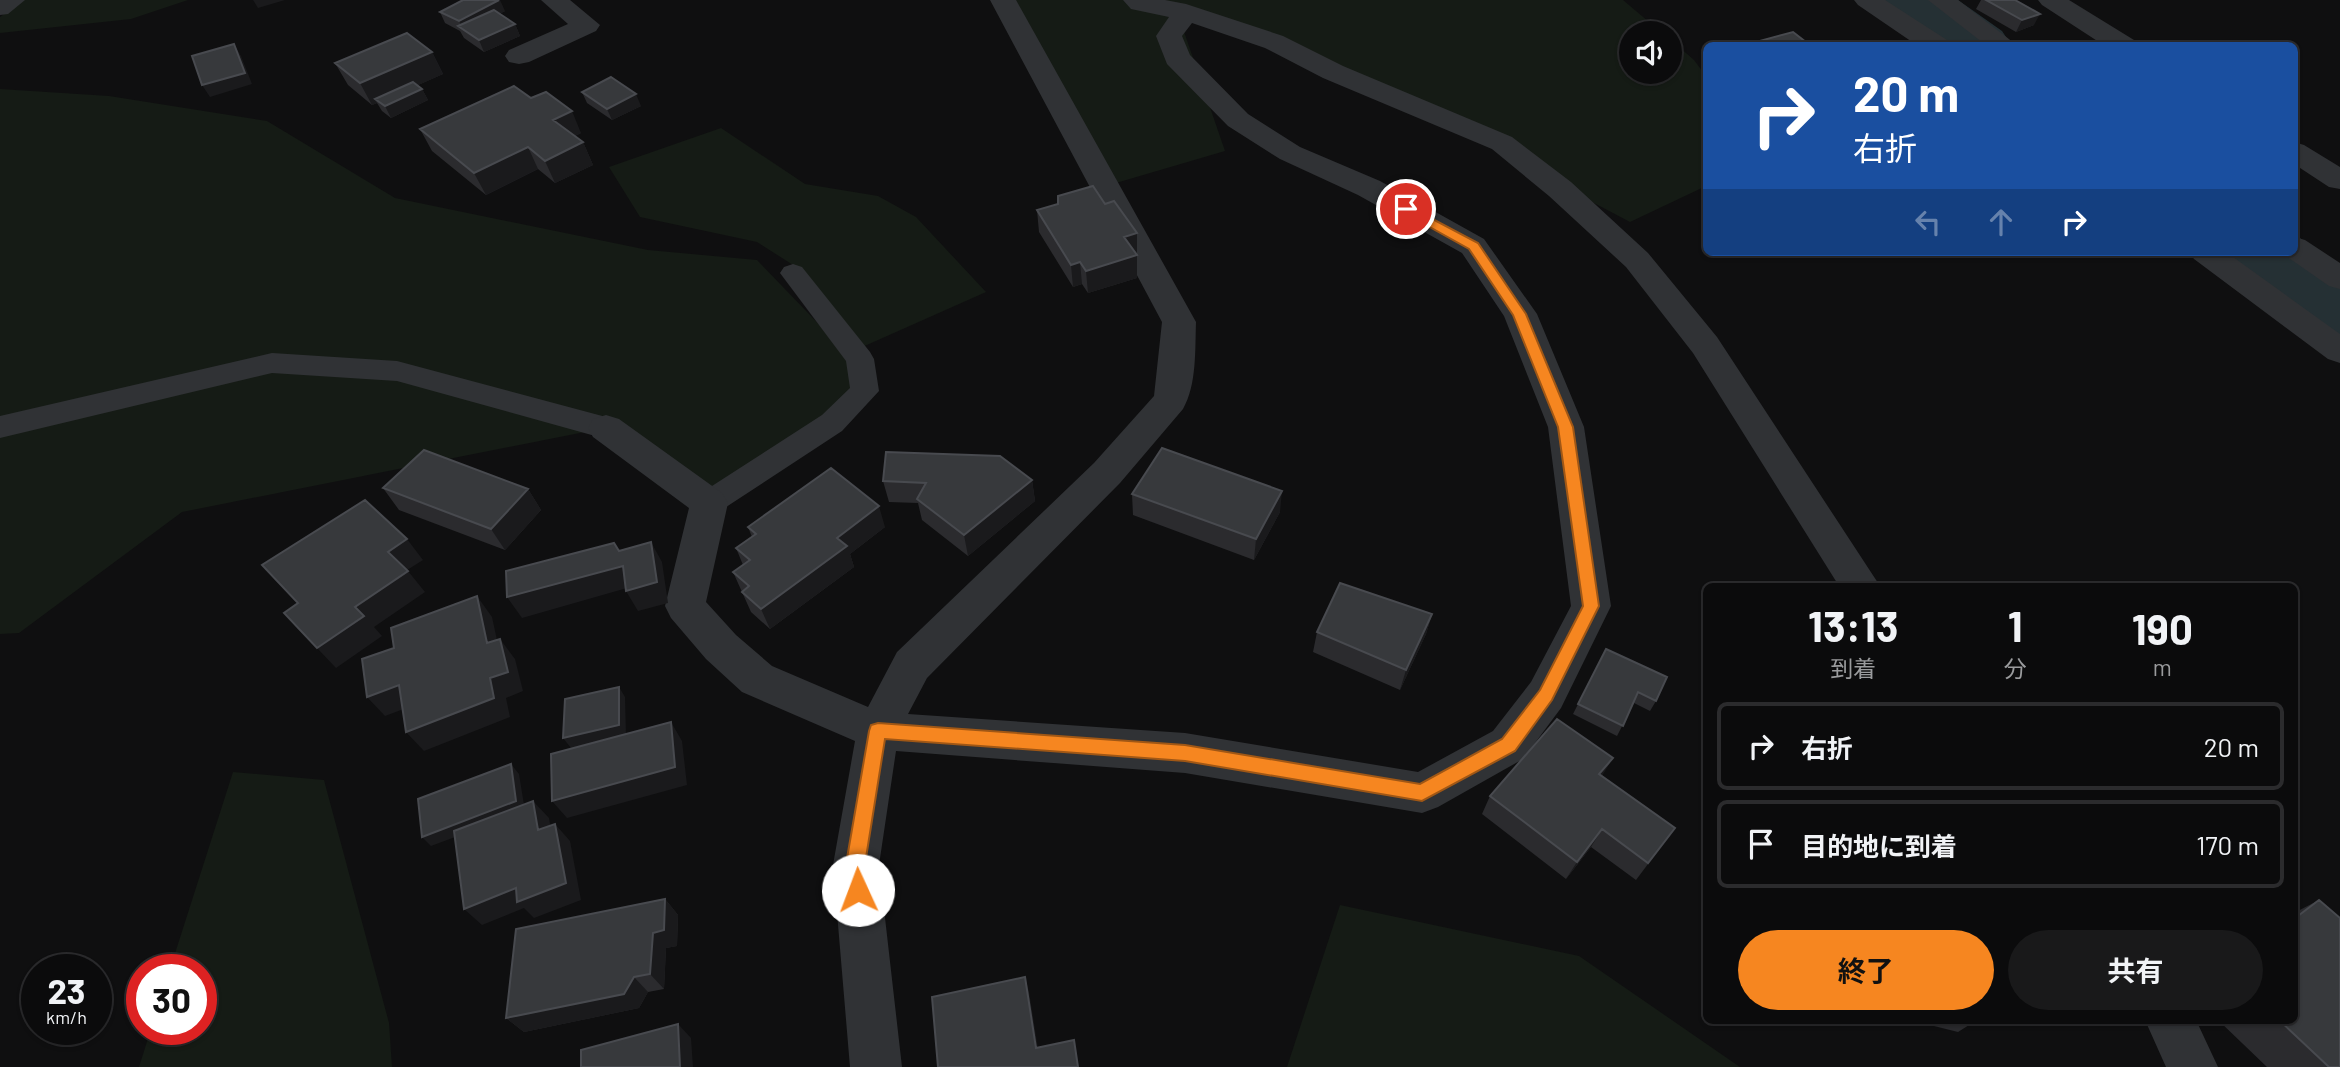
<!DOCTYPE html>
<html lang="ja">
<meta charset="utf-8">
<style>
body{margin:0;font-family:Barlow,"Noto Sans JP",sans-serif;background:#19191a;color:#f1f3f6;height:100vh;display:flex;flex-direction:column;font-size:26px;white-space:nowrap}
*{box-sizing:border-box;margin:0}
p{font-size:23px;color:#9a9b9d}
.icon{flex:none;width:38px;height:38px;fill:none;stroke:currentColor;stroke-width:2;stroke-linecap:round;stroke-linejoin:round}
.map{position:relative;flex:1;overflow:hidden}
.panel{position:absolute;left:1703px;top:583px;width:595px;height:441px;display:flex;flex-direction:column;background:#0b0b0c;border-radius:10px;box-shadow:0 2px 5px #0004,0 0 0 2px #2b2b2d}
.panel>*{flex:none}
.hud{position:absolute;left:1703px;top:42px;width:595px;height:214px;border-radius:10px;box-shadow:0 2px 5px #0004,0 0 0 2px #2b2b2d;background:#1a4fa0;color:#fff;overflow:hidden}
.tools{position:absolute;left:1619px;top:21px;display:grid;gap:14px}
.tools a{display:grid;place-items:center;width:63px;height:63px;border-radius:50%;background:#0b0b0c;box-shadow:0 2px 5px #0004,0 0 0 2px #2b2b2d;font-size:35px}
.speed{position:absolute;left:21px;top:954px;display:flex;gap:14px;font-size:35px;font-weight:700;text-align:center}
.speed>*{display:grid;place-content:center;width:91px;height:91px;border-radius:50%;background:#0b0b0c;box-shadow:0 2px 5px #0004,0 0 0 2px #2b2b2d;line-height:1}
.speed small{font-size:18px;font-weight:400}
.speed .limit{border:10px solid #d22;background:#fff;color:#111}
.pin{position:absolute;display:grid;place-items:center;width:60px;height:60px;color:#fff;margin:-30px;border:4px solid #fff;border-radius:50%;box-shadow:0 2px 7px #0007}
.me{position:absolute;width:77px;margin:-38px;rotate:358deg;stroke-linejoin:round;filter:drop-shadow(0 0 5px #0008)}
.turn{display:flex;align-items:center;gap:24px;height:147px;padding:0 35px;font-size:32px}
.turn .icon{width:91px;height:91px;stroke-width:2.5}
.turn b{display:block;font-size:49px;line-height:60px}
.lanes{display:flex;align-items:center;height:66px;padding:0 35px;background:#0003;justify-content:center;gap:35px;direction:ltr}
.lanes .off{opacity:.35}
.eta{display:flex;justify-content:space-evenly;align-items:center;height:119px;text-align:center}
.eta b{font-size:42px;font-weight:700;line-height:49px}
.button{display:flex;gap:14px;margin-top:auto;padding:14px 35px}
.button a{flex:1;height:80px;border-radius:42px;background:#f68620;color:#111;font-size:28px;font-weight:700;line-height:80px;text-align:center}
.button a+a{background:#19191a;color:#f1f3f6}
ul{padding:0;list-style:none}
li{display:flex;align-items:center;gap:21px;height:88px;margin:0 14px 10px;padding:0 21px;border:4px solid #2b2b2d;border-radius:10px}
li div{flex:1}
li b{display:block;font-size:26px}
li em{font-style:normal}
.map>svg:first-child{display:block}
</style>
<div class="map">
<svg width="2340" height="1067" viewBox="0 0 2340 1067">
<rect width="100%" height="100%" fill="#0f0f10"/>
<!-- green -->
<path fill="#151b15" d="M 22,0 L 188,0 L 131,19 L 0,33 L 0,17 Z
M 991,0 L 1149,0 L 1180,20 L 1225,151 L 1116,183 Z
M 1160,0 L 1623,0 L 1662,33 L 1631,33 L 1631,72 L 1670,72 L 1670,39 L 1694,60 L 1706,76 L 1706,186 L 1630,222 L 1397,99 Z
M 0,89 L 109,96 L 267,121 L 395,198 L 648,250 L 757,260 L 862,369 L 832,423 L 701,498 L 605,428 L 182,512 L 19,633 L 0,634 Z
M 721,128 L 805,184 L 878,196 L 916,217 L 986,292 L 860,348 L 804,272 L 757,242 L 640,217 L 609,167 Z
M 233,772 L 324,780 L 389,1023 L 392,1067 L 139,1067 L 151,1029 L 201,1029 L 201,970 L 170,969 Z
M 1340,905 L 1579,956 L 1740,1067 L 1287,1067 Z"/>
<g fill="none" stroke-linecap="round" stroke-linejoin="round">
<!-- river -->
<path fill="#253034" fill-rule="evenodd" d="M 1880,0 L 1958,0 L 2002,31 L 2012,46 L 1932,46 L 1890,14 Z
M 2294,234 L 2340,265 L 2340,335 L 2310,327 L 2234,271 L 2222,252 L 2294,252 Z"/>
<!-- lane -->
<path fill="#303235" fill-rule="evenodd" d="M 0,0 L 25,0 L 8,14 L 0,15 Z
M 793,264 L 802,267 L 870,352 L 874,359 L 879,391 L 842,431 L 720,511 L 709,515 L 698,511 L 694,503 L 698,495 L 822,415 L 850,388 L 846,361 L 780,273 L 784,267 Z
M 272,353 L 397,361 L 606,417 L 616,420 L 621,428 L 616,436 L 606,439 L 397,381 L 272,373 L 0,438 L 0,416 Z"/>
<!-- street -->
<path fill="#303235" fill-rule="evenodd" d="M 541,0 L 570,0 L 600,25 L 596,31 L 529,62 L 519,64 L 509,62 L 505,56 L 509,50 L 568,24 Z
M 990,0 L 1016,0 L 1196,322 C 1195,349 1197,385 1183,409 L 1120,483 L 927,678 L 908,714 L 1185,733 L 1418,772 L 1493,731 L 1531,682 L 1571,606 L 1548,427 L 1504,316 L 1462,253 L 1358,195 L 1280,159 L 1228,126 L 1167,64 L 1156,36 L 1169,17 L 1131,9 L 1123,0 L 1165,0 L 1186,4 L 1283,36 L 1343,66 L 1512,137 L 1571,182 L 1648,253 L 1717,337 L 1880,586 L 1839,586 L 1693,353 L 1626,267 L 1549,196 L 1492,149 L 1323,78 L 1265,48 L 1192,23 L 1182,36 L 1190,55 L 1248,114 L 1300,147 L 1380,181 L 1484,239 L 1537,314 L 1584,427 L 1611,606 L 1561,708 L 1523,759 L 1438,807 L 1422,813 L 1185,773 L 896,751 L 879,865 L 902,1067 L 850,1067 L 833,865 L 855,741 L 742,692 L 706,659 L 671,618 L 665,606 L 689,508 L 593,437 L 588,428 L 593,419 L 606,415 L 619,419 L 722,493 L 728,503 L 706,602 L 736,635 L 772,666 L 868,707 L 897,652 L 1094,463 L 1154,396 L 1162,322 Z
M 1854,0 L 1885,0 L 1947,40 L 1950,46 L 1918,46 L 1858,5 Z
M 1928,0 L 1958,0 L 2018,46 L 1987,46 Z
M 2038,0 L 2069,0 L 2134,40 L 2137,46 L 2105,46 L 2042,5 Z
M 2294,142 L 2304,145 L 2340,167 L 2340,189 L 2329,187 L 2294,164 Z
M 2294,237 L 2305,240 L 2340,263 L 2340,289 L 2329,286 L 2283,254 L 2281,252 L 2294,252 Z
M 2189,252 L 2226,252 L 2340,334 L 2340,363 L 2328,359 L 2194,259 Z
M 2145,1020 L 2196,1020 L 2218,1067 L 2166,1067 Z"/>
</g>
<!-- wall -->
<path fill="#2b2b2e" d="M 1981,0 L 2015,0 L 2034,25 L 2016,32 L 1976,9 Z
M 505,11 L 499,14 L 515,24 L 520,36 L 484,52 L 464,38 L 460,31 L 445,23 L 440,12 Z
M 432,52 L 443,74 L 418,85 L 422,89 L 428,100 L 391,118 L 382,111 L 377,103 L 372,105 L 348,85 L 335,63 Z
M 582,92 L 641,106 L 612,120 L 587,103 Z
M 531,98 L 581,133 L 575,136 L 583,142 L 593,165 L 555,183 L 538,169 L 486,195 L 432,151 L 420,129 Z
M 1105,204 L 1137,233 L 1137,278 L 1088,293 L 1082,284 L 1073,287 L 1039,232 L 1037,210 Z
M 1032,480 L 1035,501 L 968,556 L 922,520 L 918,503 L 889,502 L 883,481 Z
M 383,488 L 528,489 L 541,510 L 505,550 L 399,510 Z
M 1132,494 L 1280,512 L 1254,560 L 1133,515 Z
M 748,527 L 885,527 L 850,554 L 854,567 L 770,629 L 751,612 L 733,572 L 743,565 L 736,548 L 752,537 Z
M 1432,614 L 1426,634 L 1400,690 L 1313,652 L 1317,632 Z
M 1606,649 L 1656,701 L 1650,711 L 1634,703 L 1617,736 L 1573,714 Z
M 1602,776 L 1675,828 L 1636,880 L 1591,847 L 1566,879 L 1482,814 L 1490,796 Z
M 665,899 L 678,915 L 677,946 L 666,948 L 664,989 L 648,992 L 639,1008 L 524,1032 L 506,1018 Z
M 2319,900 L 2340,1067 L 2267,1067 L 2218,1020 L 2294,1020 L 2294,913 Z
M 1910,1020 L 1977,1020 L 1958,1032 Z"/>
<!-- shaded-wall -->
<path fill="#1a1a1c" d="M 253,0 L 285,0 L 258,8 Z
M 500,0 L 505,11 L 466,32 L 463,29 L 459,21 Z
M 2040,14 L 2034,25 L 2016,32 L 2022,20 Z
M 515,24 L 520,36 L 484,52 L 479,40 Z
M 234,44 L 241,56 L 252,84 L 210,97 L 202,85 Z
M 432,52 L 443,74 L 380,102 L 375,99 L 377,103 L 372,105 L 360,83 Z
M 422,89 L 428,100 L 391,118 L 385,106 Z
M 636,94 L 641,106 L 612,120 L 607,109 Z
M 572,111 L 581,133 L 563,142 L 553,120 Z
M 583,142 L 593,165 L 555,183 L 545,161 Z
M 528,147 L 538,169 L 486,195 L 474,173 Z
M 1137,233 L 1137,278 L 1088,293 L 1086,271 L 1124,237 Z
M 1080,262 L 1082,284 L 1073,287 L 1071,265 Z
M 1032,480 L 1035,501 L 968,556 L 964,535 Z
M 528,489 L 541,510 L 505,550 L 491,529 Z
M 1282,491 L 1280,512 L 1254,560 L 1256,539 Z
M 879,506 L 885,527 L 850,554 L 854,567 L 770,629 L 761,609 L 837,538 Z
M 407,539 L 423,560 L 404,572 L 388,552 Z
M 651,542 L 662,562 L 668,603 L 638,611 L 626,591 Z
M 623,566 L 634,586 L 522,618 L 507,597 Z
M 408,571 L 425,592 L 374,627 L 382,636 L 336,668 L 317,648 L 355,607 Z
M 477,596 L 492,617 L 502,663 L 487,643 Z
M 1432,614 L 1426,634 L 1400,690 L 1406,670 Z
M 500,639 L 515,659 L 523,691 L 506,698 L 510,717 L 424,751 L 406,732 L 490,678 Z
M 399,685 L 417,704 L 385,716 L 367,697 Z
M 619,687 L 625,697 L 626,735 L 571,748 L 563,738 Z
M 671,722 L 682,741 L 687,785 L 567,818 L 552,801 Z
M 1613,758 L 1602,776 L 1599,774 Z
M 511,764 L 519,774 L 525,811 L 431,846 L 422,837 Z
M 533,801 L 549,818 L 554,847 L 538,830 Z
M 555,824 L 570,841 L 581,900 L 534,918 L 524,908 L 482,925 L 464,909 Z
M 1602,829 L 1591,847 L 1566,879 L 1577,862 Z
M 665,899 L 678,915 L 677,946 L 666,948 L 664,989 L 650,974 L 653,933 Z
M 634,977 L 648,992 L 639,1008 L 524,1032 L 506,1018 Z
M 1025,977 L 1029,992 L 1040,1061 L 1036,1048 Z
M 678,1024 L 691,1038 L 693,1067 L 680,1067 Z"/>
<!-- building -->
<path fill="#37393c" stroke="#484a4f" stroke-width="2" d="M 463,0 L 499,0 L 459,21 L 440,12 Z
M 1986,0 L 2015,0 L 2040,14 L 2022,20 Z
M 494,10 L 515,24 L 479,40 L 458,26 Z
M 1793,32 L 1811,46 L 1745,45 Z
M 407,33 L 432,52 L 360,83 L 335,63 Z
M 234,44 L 245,73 L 202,85 L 192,56 Z
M 611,77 L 636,94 L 607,109 L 582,92 Z
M 413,82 L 422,89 L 385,106 L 375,99 Z
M 514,86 L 531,98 L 546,92 L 572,111 L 553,120 L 583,142 L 545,161 L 528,147 L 474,173 L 420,129 Z
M 1093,186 L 1105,204 L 1114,201 L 1137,233 L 1124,237 L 1137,255 L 1086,271 L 1080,262 L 1071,265 L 1037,210 L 1058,204 L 1058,196 Z
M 1162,448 L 1282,491 L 1256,539 L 1132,494 Z
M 424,450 L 528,489 L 491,529 L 383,488 Z
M 886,452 L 1000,456 L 1032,480 L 964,535 L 917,499 L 926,483 L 883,481 Z
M 831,468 L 879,506 L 837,538 L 847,546 L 761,609 L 742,592 L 749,586 L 733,572 L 750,560 L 736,548 L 756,534 L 748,527 Z
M 365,500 L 407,539 L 388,552 L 408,571 L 355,607 L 364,616 L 317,648 L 284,613 L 298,603 L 262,565 Z
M 651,542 L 657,582 L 626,591 L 623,566 L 507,597 L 506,571 L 614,543 L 619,551 Z
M 1340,583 L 1432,614 L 1406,670 L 1317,632 Z
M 477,596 L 487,643 L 500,639 L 508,672 L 490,678 L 494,698 L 406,732 L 399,685 L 367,697 L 362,659 L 394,648 L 391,628 Z
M 1606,649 L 1667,677 L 1656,701 L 1638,692 L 1623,726 L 1578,704 Z
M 619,687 L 619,725 L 563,738 L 565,699 Z
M 1557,719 L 1613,758 L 1599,774 L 1675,828 L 1648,863 L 1602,829 L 1577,862 L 1490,796 Z
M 671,722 L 675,767 L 552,801 L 551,754 Z
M 511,764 L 516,801 L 422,837 L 418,799 Z
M 533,801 L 538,830 L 555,824 L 566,883 L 517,902 L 516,888 L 464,909 L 454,831 Z
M 665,899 L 664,930 L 653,933 L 650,974 L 634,977 L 624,994 L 506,1018 L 516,929 Z
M 2319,900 L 2340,918 L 2340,1067 L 2329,1067 L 2279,1020 L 2294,1020 L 2294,919 Z
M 1025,977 L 1036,1048 L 1074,1040 L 1078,1067 L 938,1067 L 932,997 Z
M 678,1024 L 680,1067 L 581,1067 L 581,1050 Z"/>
<!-- route -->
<path fill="#f68620" stroke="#a05715" stroke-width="2" d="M 1406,205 L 1478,243 L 1526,314 L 1573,427 L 1599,606 L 1552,700 L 1515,751 L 1422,801 L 1185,761 L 885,739 L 865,864 L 868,890 L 865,896 L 858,899 L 852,896 L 846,864 L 869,731 L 871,725 L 878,723 L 1185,745 L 1420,784 L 1502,739 L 1540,690 L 1583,606 L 1558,427 L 1513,315 L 1469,249 L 1401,211 L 1400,209 Z"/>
</svg>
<div class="tools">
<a><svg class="icon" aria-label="sound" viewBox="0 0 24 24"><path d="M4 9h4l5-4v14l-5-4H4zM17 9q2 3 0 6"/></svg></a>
</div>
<div class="speed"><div>23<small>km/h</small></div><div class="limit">30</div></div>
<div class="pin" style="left:1406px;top:209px;background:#d93025"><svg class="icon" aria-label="arrive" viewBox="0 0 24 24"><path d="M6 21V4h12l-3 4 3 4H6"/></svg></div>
<svg class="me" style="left:858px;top:890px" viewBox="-20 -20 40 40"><circle r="19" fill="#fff"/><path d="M0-13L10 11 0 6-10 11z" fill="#f68620"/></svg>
<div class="hud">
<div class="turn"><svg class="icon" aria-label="right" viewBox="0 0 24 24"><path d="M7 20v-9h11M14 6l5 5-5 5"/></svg><div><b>20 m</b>右折</div></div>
<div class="lanes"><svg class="icon off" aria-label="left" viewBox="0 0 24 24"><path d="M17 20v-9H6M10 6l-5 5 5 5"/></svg><svg class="icon off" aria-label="ahead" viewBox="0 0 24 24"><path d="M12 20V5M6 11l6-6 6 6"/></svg><svg class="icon" aria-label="right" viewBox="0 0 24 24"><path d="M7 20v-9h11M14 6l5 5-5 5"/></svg></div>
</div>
<section class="panel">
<div class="eta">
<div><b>13:13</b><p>到着</p></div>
<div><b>1</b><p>分</p></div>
<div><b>190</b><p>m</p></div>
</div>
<ul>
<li><svg class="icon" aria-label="right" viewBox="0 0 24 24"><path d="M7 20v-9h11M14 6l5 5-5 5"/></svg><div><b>右折</b></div><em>20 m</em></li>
<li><svg class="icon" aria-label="arrive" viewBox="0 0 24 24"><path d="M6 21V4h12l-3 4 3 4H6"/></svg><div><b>目的地に到着</b></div><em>170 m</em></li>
</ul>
<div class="button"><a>終了</a><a>共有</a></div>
</section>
</div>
